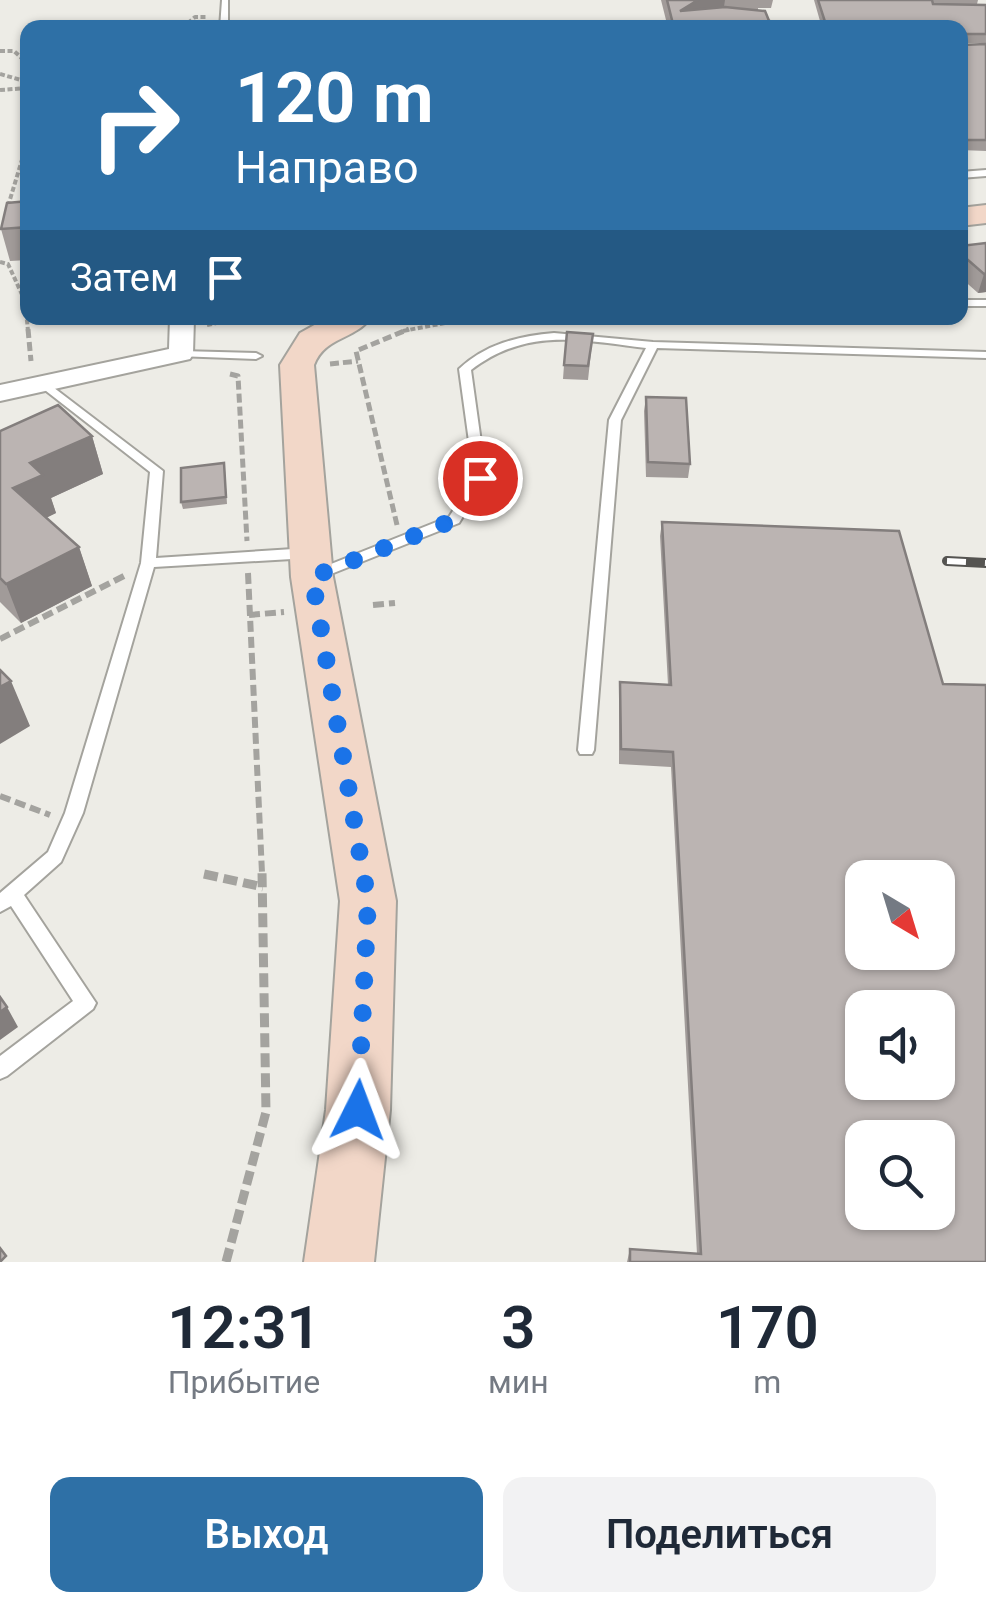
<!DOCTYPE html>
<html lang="ru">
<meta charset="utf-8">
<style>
body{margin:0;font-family:Roboto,sans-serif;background:#f2f2f3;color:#1f2937;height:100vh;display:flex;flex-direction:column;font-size:38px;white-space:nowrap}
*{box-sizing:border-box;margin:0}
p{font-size:32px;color:#747a83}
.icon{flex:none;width:55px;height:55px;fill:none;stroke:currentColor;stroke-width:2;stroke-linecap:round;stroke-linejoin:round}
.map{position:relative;height:1262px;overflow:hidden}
.side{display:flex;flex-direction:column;background:#fff;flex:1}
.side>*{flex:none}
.hud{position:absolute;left:20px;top:20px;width:948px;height:305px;border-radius:20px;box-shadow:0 2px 8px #0004;background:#2e70a6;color:#fff;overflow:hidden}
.needle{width:65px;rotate:142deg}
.buttons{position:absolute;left:845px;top:860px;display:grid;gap:20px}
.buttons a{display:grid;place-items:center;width:110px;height:110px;border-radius:20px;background:#fff;box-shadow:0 2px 8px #0004;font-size:50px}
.pin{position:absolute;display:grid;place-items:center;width:85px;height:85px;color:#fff;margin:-42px;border:5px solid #fff;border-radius:50%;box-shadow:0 2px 10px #0007}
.me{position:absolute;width:110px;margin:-55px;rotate:3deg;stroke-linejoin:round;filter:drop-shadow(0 0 8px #0008)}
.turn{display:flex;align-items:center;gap:35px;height:210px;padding:0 50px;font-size:45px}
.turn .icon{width:130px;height:130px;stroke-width:2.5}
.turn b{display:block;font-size:70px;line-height:85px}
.then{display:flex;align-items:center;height:95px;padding:0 50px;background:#0003;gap:20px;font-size:38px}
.eta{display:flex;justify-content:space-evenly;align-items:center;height:170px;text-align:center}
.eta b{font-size:60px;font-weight:600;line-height:70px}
.button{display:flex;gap:20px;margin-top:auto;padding:20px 50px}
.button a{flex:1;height:115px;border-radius:20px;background:#2e70a6;color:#fff;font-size:40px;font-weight:600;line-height:115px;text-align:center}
.button a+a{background:#f2f2f3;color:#1f2937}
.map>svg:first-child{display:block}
</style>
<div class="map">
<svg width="986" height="1262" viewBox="0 0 986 1262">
<rect width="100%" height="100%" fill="#edece6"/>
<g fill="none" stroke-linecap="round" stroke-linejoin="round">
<!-- lane casing -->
<g stroke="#a4a39d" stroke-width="4">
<path id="lane" d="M 222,0 L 228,0 L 228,28 L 220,28 Z
M 752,18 L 789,26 L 792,28 L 777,28 L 750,21 Z
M 986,170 L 986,176 L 960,178 L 960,172 Z
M 960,300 L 986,300 L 986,306 L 960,306 Z
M 554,333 L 653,342 L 986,352 L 986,358 L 657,348 L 621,420 L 594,750 L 592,754 L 580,754 L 578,750 L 609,420 L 646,348 C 581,340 527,327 471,370 L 486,478 L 459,523 L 321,578 L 311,578 L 309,575 L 311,572 L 449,517 L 474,478 L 459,369 C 486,344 518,336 554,333 Z
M 181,351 L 256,353 L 262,356 L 256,359 L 177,356 L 177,352 Z
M 45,381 L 163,471 L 156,558 L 309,548 L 316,553 L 309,558 L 154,567 L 83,813 L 61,862 L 24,895 L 96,1003 L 93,1009 L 7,1076 L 0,1079 L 0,1056 L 73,1001 L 11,906 L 0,912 L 0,893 L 48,852 L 65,813 L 141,563 L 150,472 L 41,387 L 39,385 Z"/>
</g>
<!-- street casing -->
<g stroke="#a4a39d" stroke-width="4">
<path id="street" d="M 170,318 L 194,318 L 193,354 L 190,359 L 0,401 L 0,385 L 169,349 Z"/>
</g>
<!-- secondary casing -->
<g stroke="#a4a39d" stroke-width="4">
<path id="secondary" d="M 986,205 L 986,223 L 960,226 L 960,208 Z
M 327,318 L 370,318 C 355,340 325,336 314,365 L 333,577 L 396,901 L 390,1110 L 374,1262 L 304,1262 L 326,1110 L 340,901 L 291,577 L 280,365 L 300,333 Z"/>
</g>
<!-- path-far3 -->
<path stroke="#a4a39f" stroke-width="4" stroke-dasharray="5 2.5" stroke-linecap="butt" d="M 182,28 L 195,17 L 207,17
M 0,51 L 14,51 L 28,64
M 0,74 L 28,82
M 0,90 L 28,88
M 8,206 L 28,140
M 0,262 L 8,264 L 25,301 L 28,331
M 207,325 L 240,318
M 403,331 L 471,318"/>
<!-- path-far2 -->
<path stroke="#a4a39f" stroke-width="5" stroke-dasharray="9 4" stroke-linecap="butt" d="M 28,329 L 31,361
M 330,364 L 358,361
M 230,374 L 238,376 L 247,541
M 397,525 L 356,351 L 409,329"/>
<!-- path-far1 -->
<path stroke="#a4a39f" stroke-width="6" stroke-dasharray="11 5" stroke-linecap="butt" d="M 248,573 L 262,873
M 373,605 L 395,603
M 249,615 L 284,612
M 0,639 L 124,576
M 0,796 L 50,815"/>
<!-- path -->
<path stroke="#a4a39f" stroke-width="9" stroke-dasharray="14 6" stroke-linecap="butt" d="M 204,874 L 263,887
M 226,1262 L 266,1112 L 262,871"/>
<!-- lane -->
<use href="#lane" fill="#fff" fill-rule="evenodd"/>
<!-- street -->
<use href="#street" fill="#fff" fill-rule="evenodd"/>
<!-- secondary -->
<use href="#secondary" fill="#f2d7c8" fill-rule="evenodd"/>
<!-- rail casing -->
<g stroke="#555451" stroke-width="10">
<path id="rail" d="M 947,561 L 986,563"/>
</g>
<!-- rail -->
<use href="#rail" stroke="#fff" stroke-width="6" stroke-dasharray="19" stroke-linecap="butt"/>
</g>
<!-- wall -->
<path fill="#a19b99" d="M 661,0 L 773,0 L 771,8 L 758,8 L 758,10 L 772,28 L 668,28 Z
M 814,0 L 978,0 L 977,4 L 939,4 L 986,5 L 986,43 L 961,43 L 962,45 L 986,44 L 986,151 L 960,150 L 960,28 L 822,28 Z
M 28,201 L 28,260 L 10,261 L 1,229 Z
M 986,243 L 986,292 L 978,293 L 960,277 L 960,246 Z
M 593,334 L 588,380 L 563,379 L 564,365 Z
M 646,397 L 690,464 L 688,478 L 646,477 L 644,411 Z
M 0,431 L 92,436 L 103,474 L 51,498 L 56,513 L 46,518 L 79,547 L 92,586 L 21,623 L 0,602 Z
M 225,470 L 227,504 L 183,509 L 181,502 Z
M 662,522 L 986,1262 L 627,1262 L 630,1249 L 697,1254 L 671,767 L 619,764 L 619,697 L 620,682 L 668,685 L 660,536 Z"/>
<!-- shaded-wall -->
<path fill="#837e7d" d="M 698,0 L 725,0 L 723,13 L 680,11 Z
M 986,273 L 986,292 L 978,293 L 984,274 Z
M 92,436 L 103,474 L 51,498 L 56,513 L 27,527 L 13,488 L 30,463 Z
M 79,547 L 92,586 L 21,623 L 6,584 Z
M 11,681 L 30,726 L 0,744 L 0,687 Z
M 7,1007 L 18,1027 L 0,1040 L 0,1012 Z"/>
<!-- building -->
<path fill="#bbb4b2" stroke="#837e7d" stroke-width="2.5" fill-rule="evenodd" d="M 667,0 L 698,0 L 680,11 L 725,7 L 765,11 L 772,28 L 674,28 Z
M 818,0 L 932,0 L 933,4 L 986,5 L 986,34 L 962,34 L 960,36 L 960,28 L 827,28 Z
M 960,40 L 962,45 L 986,44 L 986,140 L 960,140 Z
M 28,201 L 28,227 L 1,229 L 7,203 Z
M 986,243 L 986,273 L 984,274 L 960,253 L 960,246 Z
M 567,332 L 593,334 L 588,366 L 564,365 Z
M 646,397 L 686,398 L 690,464 L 648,462 Z
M 58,405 L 92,436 L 30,463 L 43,475 L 13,488 L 79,547 L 6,584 L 0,578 L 0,431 Z
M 224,463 L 226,497 L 181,502 L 181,468 Z
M 662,522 L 899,531 L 943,684 L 986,685 L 986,1262 L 630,1262 L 630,1249 L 701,1254 L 673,752 L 621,749 L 620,682 L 671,685 ZM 862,878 L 938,878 L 938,952 L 862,952 ZM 862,1008 L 938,1008 L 938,1082 L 862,1082 ZM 862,1138 L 938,1138 L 938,1212 L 862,1212 Z
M 0,670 L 11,681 L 0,687 Z
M 0,997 L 7,1007 L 0,1012 Z
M 0,1248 L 6,1256 L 0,1262 Z"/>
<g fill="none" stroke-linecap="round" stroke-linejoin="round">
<!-- route -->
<path stroke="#1a73e8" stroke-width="18" stroke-dasharray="0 32.4" d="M 358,1110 L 368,901 L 312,577 L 454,520 L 480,478"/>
</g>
</svg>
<div class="buttons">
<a><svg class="needle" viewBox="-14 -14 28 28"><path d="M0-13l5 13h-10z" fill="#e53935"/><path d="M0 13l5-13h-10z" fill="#747a83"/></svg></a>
<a><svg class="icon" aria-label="sound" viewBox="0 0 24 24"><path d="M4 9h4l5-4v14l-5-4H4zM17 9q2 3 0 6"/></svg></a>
<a><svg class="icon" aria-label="search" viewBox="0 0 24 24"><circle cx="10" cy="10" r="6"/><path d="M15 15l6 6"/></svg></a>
</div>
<div class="pin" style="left:480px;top:478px;background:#d93025"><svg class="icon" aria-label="arrive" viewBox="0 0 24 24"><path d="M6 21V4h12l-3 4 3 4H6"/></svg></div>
<svg class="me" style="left:358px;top:1110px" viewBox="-20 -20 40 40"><path d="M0-17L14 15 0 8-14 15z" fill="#1a73e8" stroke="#fff" stroke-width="4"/></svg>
<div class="hud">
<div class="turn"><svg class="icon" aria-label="right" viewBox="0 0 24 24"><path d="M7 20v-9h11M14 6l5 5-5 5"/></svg><div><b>120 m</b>Направо</div></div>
<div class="then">Затем<svg class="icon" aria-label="arrive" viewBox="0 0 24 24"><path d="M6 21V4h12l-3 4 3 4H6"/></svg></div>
</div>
</div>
<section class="side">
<div class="eta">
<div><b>12:31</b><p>Прибытие</p></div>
<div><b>3</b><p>мин</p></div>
<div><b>170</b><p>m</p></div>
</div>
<div class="button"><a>Выход</a><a>Поделиться</a></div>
</section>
